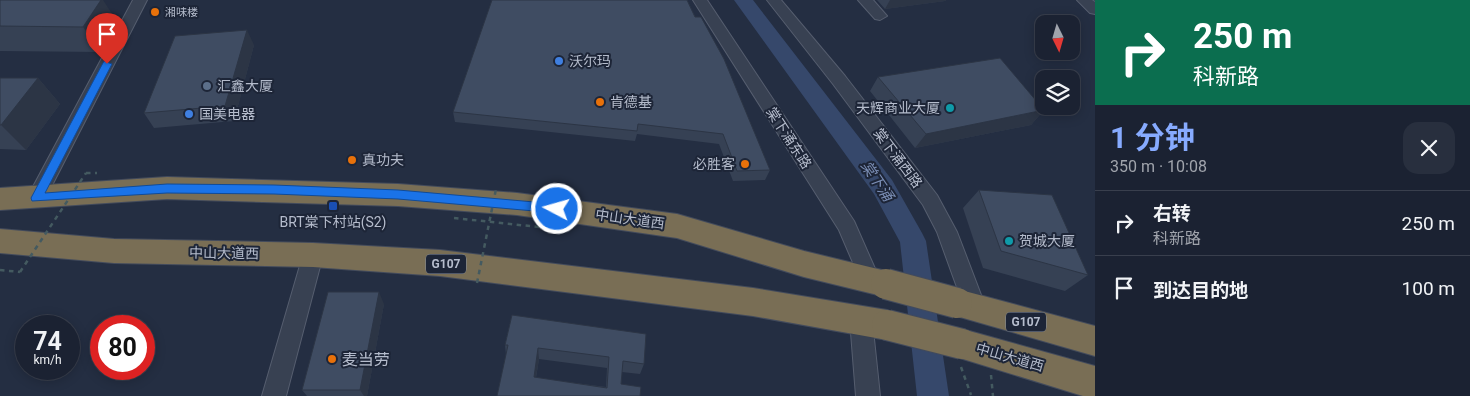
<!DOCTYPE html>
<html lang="zh">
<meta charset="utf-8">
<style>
body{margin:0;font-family:Roboto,"Noto Sans SC",sans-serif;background:#282f3e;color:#f1f3f6;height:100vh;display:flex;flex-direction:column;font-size:19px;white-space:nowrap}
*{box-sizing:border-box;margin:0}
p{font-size:16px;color:#a0a4ac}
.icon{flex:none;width:28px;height:28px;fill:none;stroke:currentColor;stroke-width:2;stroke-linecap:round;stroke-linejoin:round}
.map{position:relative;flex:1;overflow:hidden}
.drawer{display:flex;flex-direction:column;background:#1b2232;width:375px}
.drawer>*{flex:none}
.guide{background:#0b6e4f;color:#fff;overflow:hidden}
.needle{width:32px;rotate:175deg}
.buttons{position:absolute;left:1035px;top:15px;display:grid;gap:10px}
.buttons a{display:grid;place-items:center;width:45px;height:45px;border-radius:10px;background:#1b2232;box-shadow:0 2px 12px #0003,0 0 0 1px #393f4d;font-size:25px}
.speed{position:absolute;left:15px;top:315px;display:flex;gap:10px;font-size:25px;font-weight:700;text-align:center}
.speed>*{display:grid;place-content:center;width:65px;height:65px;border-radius:50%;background:#1b2232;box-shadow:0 2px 12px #0003,0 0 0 1px #393f4d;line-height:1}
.speed small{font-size:12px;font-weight:400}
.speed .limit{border:8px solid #d22;background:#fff;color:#111}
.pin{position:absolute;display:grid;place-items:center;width:42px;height:42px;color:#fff;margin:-51px -21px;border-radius:50% 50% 50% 0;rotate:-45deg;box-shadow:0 0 5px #0007}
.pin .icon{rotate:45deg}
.me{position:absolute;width:55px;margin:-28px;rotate:276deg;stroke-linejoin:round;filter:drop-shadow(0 0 4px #0008)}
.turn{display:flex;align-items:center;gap:18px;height:105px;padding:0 15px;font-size:22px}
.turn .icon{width:65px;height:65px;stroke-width:2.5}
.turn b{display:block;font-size:35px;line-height:42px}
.round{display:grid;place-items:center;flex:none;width:52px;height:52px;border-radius:15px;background:#282f3e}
.overview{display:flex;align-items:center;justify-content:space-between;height:85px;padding:0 15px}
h1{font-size:30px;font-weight:700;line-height:38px;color:#87abff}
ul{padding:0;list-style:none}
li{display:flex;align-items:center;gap:15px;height:65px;padding:0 15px;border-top:1px solid #393f4d}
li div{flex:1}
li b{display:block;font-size:19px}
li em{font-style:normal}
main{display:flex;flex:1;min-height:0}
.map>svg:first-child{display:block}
</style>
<main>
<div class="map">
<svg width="1095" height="396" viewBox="0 0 1095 396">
<rect width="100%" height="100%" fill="#242e42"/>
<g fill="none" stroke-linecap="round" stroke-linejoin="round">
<!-- river -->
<path fill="#36486b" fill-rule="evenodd" d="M 734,0 L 753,0 L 892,180 L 922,233 L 926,241 L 949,396 L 917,396 L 900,242 L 874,194 Z"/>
<!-- minor casing -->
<g stroke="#565e6f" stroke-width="2">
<path id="minor" d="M 133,0 L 147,0 L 43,203 L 36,205 L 29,203 L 27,198 Z
M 693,0 L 707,0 L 854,221 L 880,280 L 877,286 L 870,289 L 863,286 L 839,230 Z
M 767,0 L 781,0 L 845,76 L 937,195 L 957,232 L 986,308 L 983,315 L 975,318 L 967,315 L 937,232 L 923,205 L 833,84 Z
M 858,0 L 873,0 L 887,16 L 880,20 L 875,19 Z
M 1077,0 L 1092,0 L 1095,2 L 1095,14 L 1090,13 Z
M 313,246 L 320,249 L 323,255 L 286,396 L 262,396 L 303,255 L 306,249 Z
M 861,310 L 869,313 L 872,320 L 880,396 L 856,396 L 850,320 L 853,313 Z"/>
</g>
<!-- highway casing -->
<g stroke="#434b5c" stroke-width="2">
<path id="highway" d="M 167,177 L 398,184 L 517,193 L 677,214 L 804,251 L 886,271 L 897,275 L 901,284 L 897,293 L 886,297 L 804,277 L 677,238 L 517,215 L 398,206 L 167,199 L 0,210 L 0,188 Z
M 0,229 L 114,239 L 313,243 L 440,250 L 753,288 L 887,310 L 898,315 L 903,325 L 898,335 L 887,340 L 753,316 L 440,276 L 313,267 L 114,263 L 0,253 Z
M 957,289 L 1095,326 L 1095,356 L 946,313 L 941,303 L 946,293 Z
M 962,329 L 1095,366 L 1095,396 L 1083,396 L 950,355 L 946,344 L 950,333 Z"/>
</g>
<!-- path -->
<path stroke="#445a60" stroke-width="2.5" stroke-dasharray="4.5 4.5" stroke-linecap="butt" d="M 86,173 L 97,173
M 454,218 L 548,228
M 0,270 L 20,272
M 961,367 L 971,395
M 991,375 L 993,396"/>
<!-- minor -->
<use href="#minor" fill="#384152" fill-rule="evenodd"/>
<!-- highway -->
<use href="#highway" fill="#796e55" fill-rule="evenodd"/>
<!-- highway-bridge casing -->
<g stroke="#434b5c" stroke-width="32" stroke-linecap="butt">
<path id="highway-bridge" d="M 886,284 L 957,303
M 887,325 L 962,344"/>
</g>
<!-- path-bridge -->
<path stroke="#445a60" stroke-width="2.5" stroke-dasharray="4.5 4.5" stroke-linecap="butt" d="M 20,272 L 86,173
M 477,283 L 496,189"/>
<!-- highway-bridge -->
<use href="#highway-bridge" stroke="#796e55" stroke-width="30"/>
</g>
<!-- wall -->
<path fill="#364154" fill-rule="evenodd" d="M 0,0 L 118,23 L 101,52 L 0,51 Z
M 687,0 L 770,170 L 765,180 L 733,181 L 719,144 L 637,134 L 635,141 L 455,122 L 453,112 Z
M 877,0 L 946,0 L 945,1 L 885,9 Z
M 254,45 L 234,121 L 154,128 L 144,113 Z
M 878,77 L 1044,110 L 1031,125 L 915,148 L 870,91 Z
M 0,78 L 38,78 L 60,104 L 26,150 L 0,149 Z
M 979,190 L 1088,275 L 1065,291 L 983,268 L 963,208 Z
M 384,304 L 367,396 L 307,396 L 302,390 Z
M 512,315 L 644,364 L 640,374 L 622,372 L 621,384 L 640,396 L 497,396 L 506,355 L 505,345 ZM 539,359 L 607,368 L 606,387 L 536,378 Z"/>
<!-- shaded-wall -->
<path fill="#2c3545" d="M 101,0 L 103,0 L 118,23 L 101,52 L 83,27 Z
M 890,0 L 946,0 L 945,1 L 885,9 Z
M 247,30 L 254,45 L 234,121 L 225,106 Z
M 38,78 L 60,104 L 26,150 L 1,125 Z
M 1044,110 L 1031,125 L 915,148 L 926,134 Z
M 379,292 L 384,304 L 367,396 L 364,396 L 360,390 Z
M 538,348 L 539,359 L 534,388 L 534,377 Z"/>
<!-- building -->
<path fill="#3f4c62" stroke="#2c3545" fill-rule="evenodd" d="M 0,0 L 101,0 L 83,27 L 0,26 Z
M 492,0 L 687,0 L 695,17 L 701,17 L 724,59 L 770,170 L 737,171 L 723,134 L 638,124 L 637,131 L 453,112 Z
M 247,30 L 225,106 L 144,113 L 175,36 Z
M 1000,58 L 1044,110 L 926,134 L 878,77 Z
M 0,78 L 38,78 L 1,125 L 0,125 Z
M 979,190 L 1052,195 L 1088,275 L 1001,251 Z
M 328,292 L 379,292 L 360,390 L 302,390 Z
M 512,315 L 646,334 L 644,364 L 623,361 L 621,384 L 641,387 L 640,396 L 497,396 L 508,345 L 505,345 ZM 538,348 L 609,357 L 607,388 L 534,377 Z"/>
<!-- route -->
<path fill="#1a73e8" stroke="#114b97" d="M 104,61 L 112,64 L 45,193 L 167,184 L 274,185 L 398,190 L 557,204 L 562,209 L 557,213 L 398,199 L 274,194 L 167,193 L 32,201 L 31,198 Z"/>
<!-- markers -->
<g fill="#e8710a" stroke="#1d2537" stroke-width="2">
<circle cx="155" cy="12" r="5"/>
<circle cx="600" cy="102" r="5"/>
<circle cx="352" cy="160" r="5"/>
<circle cx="745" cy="164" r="5"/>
<circle cx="332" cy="359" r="5"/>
</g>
<g fill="#3f7fe0" stroke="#1d2537" stroke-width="2">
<circle cx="559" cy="61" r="5"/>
<circle cx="189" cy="114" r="5"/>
</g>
<circle fill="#5c6f8a" stroke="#1d2537" stroke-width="2" cx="207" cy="86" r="5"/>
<g fill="#0f9aa8" stroke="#1d2537" stroke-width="2">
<circle cx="950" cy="108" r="5"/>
<circle cx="1009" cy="241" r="5"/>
</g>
<rect fill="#1a4fb4" stroke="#1d2537" stroke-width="2" x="328" y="201" width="10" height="10" rx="2.5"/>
<g text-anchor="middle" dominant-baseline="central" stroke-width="4" stroke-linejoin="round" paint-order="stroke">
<!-- far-poi labels -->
<g font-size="11" fill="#b5bccc" stroke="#1d2537" text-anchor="start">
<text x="165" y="12">湘味楼</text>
</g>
<!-- shield labels -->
<g fill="#1d2537" stroke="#878f9f" stroke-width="1">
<rect x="426" y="254.5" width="40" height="19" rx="4"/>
<rect x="1006" y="312.5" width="40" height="19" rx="4"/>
</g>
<g font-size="12" font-weight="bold" fill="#b5bccc">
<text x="446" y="264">G107</text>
<text x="1026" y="322">G107</text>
</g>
<!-- poi labels -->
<g font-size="14" fill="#b5bccc" stroke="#1d2537" text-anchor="start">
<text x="569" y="61">沃尔玛</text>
<text x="217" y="86">汇鑫大厦</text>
<text x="610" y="102">肯德基</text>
<text x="940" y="108" text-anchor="end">天辉商业大厦</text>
<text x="199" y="114">国美电器</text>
<text x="362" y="160">真功夫</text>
<text x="735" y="164" text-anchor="end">必胜客</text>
<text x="333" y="222" text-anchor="middle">BRT棠下村站(S2)</text>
<text x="1019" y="241">贺城大厦</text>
</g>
<!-- street labels -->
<g font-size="14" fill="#b5bccc" stroke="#1d2537">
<text transform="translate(789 138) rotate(57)">棠下涌东路</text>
<text transform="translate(898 158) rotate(53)">棠下涌西路</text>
<text transform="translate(630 219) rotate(8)">中山大道西</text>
<text transform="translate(224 253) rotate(1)">中山大道西</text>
<text transform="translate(1010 357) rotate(16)">中山大道西</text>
</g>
<!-- water labels -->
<g font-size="15" font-style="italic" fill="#7b8eb5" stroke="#1d2537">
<text transform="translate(877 181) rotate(56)">棠下涌</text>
</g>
<!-- near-poi labels -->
<g font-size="16" fill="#b5bccc" stroke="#1d2537" text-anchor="start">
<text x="342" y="359">麦当劳</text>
</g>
</g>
</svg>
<div class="buttons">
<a><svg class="needle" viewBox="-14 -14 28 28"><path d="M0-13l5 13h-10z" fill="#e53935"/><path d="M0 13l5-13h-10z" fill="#a0a4ac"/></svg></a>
<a><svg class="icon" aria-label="layers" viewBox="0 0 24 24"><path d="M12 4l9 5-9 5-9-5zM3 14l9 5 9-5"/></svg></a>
</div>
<div class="speed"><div>74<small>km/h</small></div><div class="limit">80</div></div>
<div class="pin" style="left:107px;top:64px;background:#d93025"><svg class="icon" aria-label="arrive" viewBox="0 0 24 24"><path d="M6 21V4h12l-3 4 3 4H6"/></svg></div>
<svg class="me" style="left:557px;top:209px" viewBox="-20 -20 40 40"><circle r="17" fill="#1a73e8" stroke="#fff" stroke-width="3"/><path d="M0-11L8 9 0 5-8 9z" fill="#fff"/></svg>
</div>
<section class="drawer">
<div class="guide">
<div class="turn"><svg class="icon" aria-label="right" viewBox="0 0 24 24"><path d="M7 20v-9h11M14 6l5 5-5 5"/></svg><div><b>250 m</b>科新路</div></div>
</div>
<div class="overview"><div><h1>1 分钟</h1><p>350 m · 10:08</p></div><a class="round"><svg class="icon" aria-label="close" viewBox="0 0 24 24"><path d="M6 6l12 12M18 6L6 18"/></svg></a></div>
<ul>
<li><svg class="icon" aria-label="right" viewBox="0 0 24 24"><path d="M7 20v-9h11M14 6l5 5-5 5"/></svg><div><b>右转</b><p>科新路</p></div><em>250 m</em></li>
<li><svg class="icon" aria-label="arrive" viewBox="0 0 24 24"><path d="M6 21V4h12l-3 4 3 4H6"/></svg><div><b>到达目的地</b></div><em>100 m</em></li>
</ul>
</section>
</main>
